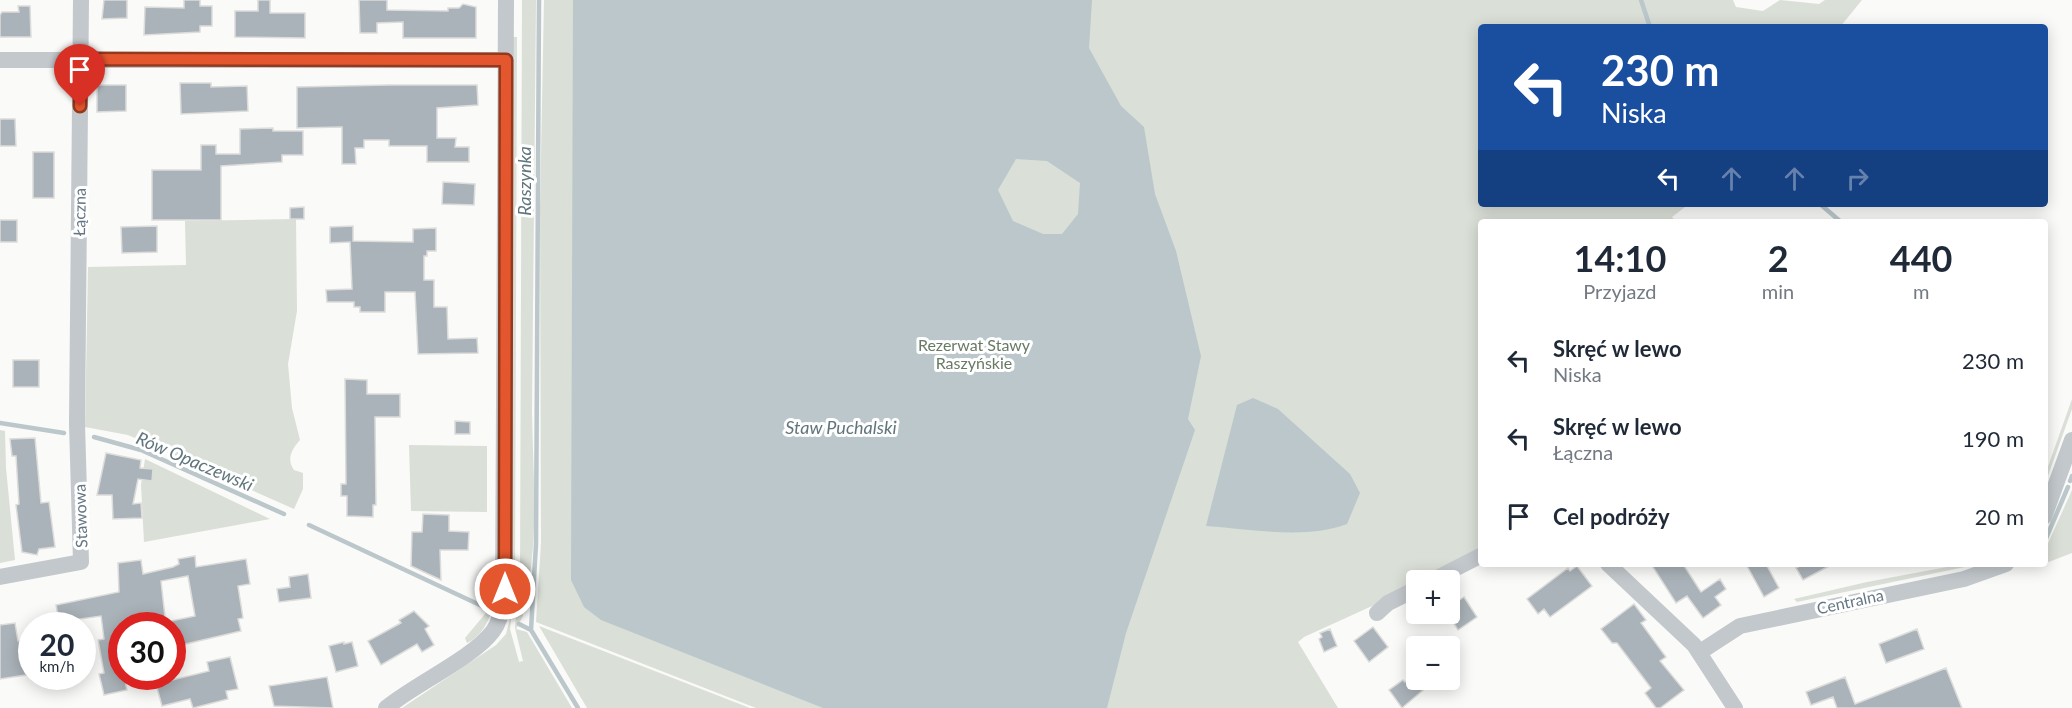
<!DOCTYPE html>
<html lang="pl">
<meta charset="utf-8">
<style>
body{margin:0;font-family:Lato,sans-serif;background:#f2f2f3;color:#1f2937;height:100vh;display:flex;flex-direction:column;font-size:22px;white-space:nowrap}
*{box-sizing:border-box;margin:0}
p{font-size:20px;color:#747a83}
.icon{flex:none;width:33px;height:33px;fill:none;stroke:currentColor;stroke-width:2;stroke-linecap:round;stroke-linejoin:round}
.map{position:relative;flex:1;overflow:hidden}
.sheet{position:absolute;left:1478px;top:219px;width:570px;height:348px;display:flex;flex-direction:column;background:#fff;border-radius:6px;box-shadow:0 3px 15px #0003}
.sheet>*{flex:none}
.guide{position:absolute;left:1478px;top:24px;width:570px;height:183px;border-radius:6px;box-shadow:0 3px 15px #0003;background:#1a4fa0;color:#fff;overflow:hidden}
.tools{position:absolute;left:1406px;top:570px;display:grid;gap:12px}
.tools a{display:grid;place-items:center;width:54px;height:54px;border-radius:6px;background:#fff;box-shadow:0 3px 15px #0003;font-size:30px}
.speed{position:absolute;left:18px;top:612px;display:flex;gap:12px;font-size:30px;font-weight:700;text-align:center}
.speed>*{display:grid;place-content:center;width:78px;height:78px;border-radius:50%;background:#fff;box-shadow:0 3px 15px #0003;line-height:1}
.speed small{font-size:15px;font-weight:400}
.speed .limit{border:9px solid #d22;background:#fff;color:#111}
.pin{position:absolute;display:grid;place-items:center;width:51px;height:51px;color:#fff;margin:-62px -26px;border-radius:50% 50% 50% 0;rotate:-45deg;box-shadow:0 0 6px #0007}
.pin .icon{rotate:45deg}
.me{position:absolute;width:66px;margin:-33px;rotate:0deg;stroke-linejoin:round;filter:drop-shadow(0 0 4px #0008)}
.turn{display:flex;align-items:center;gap:21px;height:126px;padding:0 24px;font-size:27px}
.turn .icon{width:78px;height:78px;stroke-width:2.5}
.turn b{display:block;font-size:42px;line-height:51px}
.lanes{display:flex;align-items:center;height:57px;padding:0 24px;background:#0003;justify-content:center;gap:30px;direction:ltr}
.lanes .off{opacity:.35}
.eta{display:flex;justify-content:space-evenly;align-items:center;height:102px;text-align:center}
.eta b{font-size:36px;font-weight:700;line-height:42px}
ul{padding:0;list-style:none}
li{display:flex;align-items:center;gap:18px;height:78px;padding:0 24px}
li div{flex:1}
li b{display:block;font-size:22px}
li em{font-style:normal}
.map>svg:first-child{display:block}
</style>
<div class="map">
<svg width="2072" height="708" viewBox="0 0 2072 708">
<rect width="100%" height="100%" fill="#fafaf8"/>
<!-- green -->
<path fill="#dadfd7" d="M 522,0 L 536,0 L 532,413 C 533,469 538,526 529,582 L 520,580 Z
M 544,0 L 1733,0 L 1736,7 L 1763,11 L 1780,0 L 1819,4 L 1825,0 L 1862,0 L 1840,27 L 1480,27 L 1480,204 L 1689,204 L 1672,217 L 1676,222 L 1480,222 L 1480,556 L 1427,580 L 1416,580 L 1416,586 L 1304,637 L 1298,642 L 1338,708 L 756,708 L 536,622 L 541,543 L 540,208 Z
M 513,37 L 517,37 L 515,580 L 510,629 L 519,662 L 523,661 L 515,628 L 518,589 L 522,584 L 523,616 L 516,629 L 527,632 L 572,708 L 402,708 L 496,645 L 506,634 L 510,618 Z
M 296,219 L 297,311 L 288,364 L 292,408 L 300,440 C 292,449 286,459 294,470 L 303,473 L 303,489 L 294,509 L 128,435 L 85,427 L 88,267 L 186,265 L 185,221 Z
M 2072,399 L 2072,409 L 2045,484 L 2045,475 Z
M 0,430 L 5,431 L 6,468 L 15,560 L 0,563 Z
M 409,445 L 487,446 L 487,512 L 411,511 Z
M 145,459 L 270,519 L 144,542 L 141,485 Z
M 2072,490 L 2072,553 L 2046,563 L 2045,550 Z
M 1963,564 L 1979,564 L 1797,602 L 1794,599 L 1867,582 Z
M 491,576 L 498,582 C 495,604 489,633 467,643 L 465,638 L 490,608 Z
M 539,626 L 750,708 L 587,708 Z"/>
<!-- water -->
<path fill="#bbc7cb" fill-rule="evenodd" d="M 573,0 L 1092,0 L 1089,48 L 1121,106 L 1144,127 L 1155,194 L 1176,251 L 1201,356 L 1188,419 L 1195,430 L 1126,633 L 1107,708 L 823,708 L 601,620 L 584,607 L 571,580 ZM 1016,159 L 1047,161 L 1080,183 L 1078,214 L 1062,234 L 1043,234 L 1013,221 L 998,190 Z
M 1253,398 L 1278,409 L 1350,474 L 1360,493 L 1347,524 C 1304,540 1251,529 1206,526 L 1237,405 Z"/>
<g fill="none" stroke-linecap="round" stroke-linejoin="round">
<!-- stream -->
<path stroke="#bbc7cb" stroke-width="4.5" d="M 539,0 L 536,544 L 531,630 L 578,708
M 1641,0 L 1650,27
M 1820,204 L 1841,222
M 0,423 L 64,433
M 94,437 L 141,450 L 284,514
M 2070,481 L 2072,476
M 309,525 L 482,606
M 2044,543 L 2068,487
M 519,624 L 531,630"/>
</g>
<!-- building -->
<path fill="#aab3b9" stroke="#dcdcda" stroke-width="1.5" d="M 104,0 L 127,0 L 127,18 L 102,19 Z
M 184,0 L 200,0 L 200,6 L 212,6 L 212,26 L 200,26 L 200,32 L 144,35 L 145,7 L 184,8 Z
M 258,0 L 270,0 L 270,13 L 305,13 L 305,38 L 235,37 L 235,11 L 258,11 Z
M 359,0 L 387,0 L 387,10 L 448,11 L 448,8 L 459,8 L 463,4 L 476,7 L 476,38 L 403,38 L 403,22 L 377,23 L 377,33 L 360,33 Z
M 18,6 L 30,6 L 31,37 L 0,37 L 0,15 L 2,12 L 19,12 Z
M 180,83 L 211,83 L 211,87 L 247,86 L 248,111 L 181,114 Z
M 97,85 L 126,85 L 126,111 L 97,112 Z
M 388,85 L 477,85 L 478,105 L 437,108 L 437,138 L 456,138 L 455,147 L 469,147 L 469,162 L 427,162 L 427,146 L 389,146 L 389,140 L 364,140 L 364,148 L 355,148 L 356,164 L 342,164 L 342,127 L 297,128 L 297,87 Z
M 0,119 L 15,119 L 16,146 L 0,146 Z
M 273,128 L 273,131 L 303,131 L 303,155 L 282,155 L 282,162 L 221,166 L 221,220 L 152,220 L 152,170 L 201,170 L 201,145 L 216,145 L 216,154 L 240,154 L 240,129 Z
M 33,152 L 54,152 L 54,198 L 33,198 Z
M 443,182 L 475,184 L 474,205 L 442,204 Z
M 304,207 L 304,219 L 290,219 L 290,208 Z
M 0,220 L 17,220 L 17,242 L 0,242 Z
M 157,226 L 157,252 L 122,253 L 121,227 Z
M 353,226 L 353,241 L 413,242 L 413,229 L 436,228 L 436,251 L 427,251 L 427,256 L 424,256 L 424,280 L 434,280 L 434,307 L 447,307 L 448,339 L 477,338 L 478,353 L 418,354 L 415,292 L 385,292 L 385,312 L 360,312 L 360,307 L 354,307 L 354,302 L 327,302 L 326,290 L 352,289 L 350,242 L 330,243 L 330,227 Z
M 13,360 L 39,360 L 39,387 L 13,387 Z
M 345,379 L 367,380 L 367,394 L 400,394 L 400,417 L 375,417 L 376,505 L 373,505 L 373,517 L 347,516 L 347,496 L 341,496 L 341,484 L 346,484 Z
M 455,421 L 470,422 L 470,434 L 455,434 Z
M 35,438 L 41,503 L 49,502 L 55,547 L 39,549 L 37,555 L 22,552 L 16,505 L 19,504 L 16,456 L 12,456 L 10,439 Z
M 106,453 L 141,460 L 140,468 L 153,469 L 152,481 L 138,479 L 133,504 L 141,503 L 142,518 L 113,519 L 112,495 L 97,495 Z
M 423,514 L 449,515 L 449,531 L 469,532 L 468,550 L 440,550 L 441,580 L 411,566 L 412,532 L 422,532 Z
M 195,556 L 196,567 L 246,559 L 250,584 L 238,586 L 243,618 L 238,619 L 241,631 L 177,646 L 171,621 L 195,616 L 188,576 L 161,581 L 166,626 L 122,626 L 122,676 L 124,676 L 127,690 L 104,695 L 99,674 L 104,673 L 98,640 L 104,639 L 101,616 L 59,622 L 56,605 L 119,592 L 118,563 L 141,560 L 143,574 L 173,567 L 179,564 L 178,559 Z
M 1651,564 L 1683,564 L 1701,592 L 1720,579 L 1726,589 L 1715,597 L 1721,605 L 1703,618 L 1687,596 L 1676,603 Z
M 1746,564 L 1766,564 L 1779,588 L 1764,597 Z
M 1803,564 L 1833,564 L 1803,580 L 1796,568 Z
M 1577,566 L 1592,586 L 1550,617 L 1544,609 L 1538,614 L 1527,599 L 1568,568 L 1570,571 Z
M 308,574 L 311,598 L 279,602 L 277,589 L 290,587 L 289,577 Z
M 1464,597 L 1477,617 L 1458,630 L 1449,616 L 1449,607 Z
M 1634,604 L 1646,620 L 1641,623 L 1666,657 L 1660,661 L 1684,690 L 1660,708 L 1656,708 L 1645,693 L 1651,688 L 1617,643 L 1612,643 L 1601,629 Z
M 414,611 L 429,626 L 425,629 L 434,645 L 422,652 L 417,644 L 381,665 L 368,641 L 401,623 L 399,620 Z
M 15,623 L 18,641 L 32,641 L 32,674 L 0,679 L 0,625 Z
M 1373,627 L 1388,647 L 1369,662 L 1354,641 Z
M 1330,629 L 1337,646 L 1324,652 L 1319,639 L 1322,637 L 1320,633 Z
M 1917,629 L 1924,649 L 1886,663 L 1879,644 Z
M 344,642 L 344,644 L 352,642 L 358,666 L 336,672 L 329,646 Z
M 230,657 L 238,689 L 226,691 L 228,699 L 193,708 L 190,699 L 162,706 L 156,684 L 209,671 L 207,662 Z
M 1946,668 L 1962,708 L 1837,708 L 1833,697 L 1811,705 L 1806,692 L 1845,677 L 1855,704 Z
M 327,677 L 333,708 L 274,706 L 269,686 Z
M 1403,680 L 1405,682 L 1409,680 L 1435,680 L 1402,708 L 1389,690 Z"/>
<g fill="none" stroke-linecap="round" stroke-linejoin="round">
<!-- minor -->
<path stroke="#c3c8cc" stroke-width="16" d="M 0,60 L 506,60
M 2044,517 L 2072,440
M 1608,564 L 1694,645 L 1735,708
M 0,577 L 81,562 L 77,424 L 81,0
M 1433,580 L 1480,556
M 1377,613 L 1388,603 L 1416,589
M 1700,652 L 1740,626 L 1964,579 L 2006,564
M 386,708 C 415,684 473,658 493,631 C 499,623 501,614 503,605 L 506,0"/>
</g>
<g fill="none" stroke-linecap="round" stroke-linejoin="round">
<!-- route casing -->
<g stroke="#94391e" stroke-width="15">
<path id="route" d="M 80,106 L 81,59 L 506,60 L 505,589"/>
</g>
<!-- route -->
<use href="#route" stroke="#e4572e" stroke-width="10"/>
</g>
<g text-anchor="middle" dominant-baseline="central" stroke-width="6" stroke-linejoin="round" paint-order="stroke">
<!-- street labels -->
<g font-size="16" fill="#657683" stroke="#fff">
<text transform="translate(79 212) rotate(-89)">Łączna</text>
<text transform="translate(80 516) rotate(-92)">Stawowa</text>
<text transform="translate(1850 601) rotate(-12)">Centralna</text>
</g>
<!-- park labels -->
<g font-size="16" fill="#687a64" stroke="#fff">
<text x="974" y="344">Rezerwat Stawy<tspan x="974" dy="18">Raszyńskie</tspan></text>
</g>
<!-- water labels -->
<g font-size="18" font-style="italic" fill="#60757c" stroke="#fff">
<text transform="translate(524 181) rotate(-90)">Raszynka</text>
<text x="841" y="427">Staw Puchalski</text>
<text transform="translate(195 461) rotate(23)">Rów Opaczewski</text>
</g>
</g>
</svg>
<div class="tools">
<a>+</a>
<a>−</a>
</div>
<div class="speed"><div>20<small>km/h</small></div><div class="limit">30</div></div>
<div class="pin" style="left:80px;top:106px;background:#d93025"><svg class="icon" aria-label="arrive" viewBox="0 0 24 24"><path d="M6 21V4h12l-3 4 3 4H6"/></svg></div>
<svg class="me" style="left:505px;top:589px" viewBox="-20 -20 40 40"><circle r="17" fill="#e4572e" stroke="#fff" stroke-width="3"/><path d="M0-11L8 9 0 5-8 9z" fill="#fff"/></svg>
<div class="guide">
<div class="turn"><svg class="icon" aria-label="left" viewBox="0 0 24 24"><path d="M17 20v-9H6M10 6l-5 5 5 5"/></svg><div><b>230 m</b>Niska</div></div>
<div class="lanes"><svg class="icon" aria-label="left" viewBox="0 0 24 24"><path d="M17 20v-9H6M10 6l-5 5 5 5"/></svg><svg class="icon off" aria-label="ahead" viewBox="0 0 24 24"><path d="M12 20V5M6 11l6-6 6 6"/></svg><svg class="icon off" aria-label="ahead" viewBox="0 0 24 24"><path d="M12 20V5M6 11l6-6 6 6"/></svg><svg class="icon off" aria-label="right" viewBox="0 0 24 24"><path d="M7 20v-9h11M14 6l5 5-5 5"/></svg></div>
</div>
<section class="sheet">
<div class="eta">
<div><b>14:10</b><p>Przyjazd</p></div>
<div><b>2</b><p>min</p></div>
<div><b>440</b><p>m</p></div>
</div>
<ul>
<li><svg class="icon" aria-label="left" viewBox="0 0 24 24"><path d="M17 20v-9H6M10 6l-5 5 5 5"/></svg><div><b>Skręć w lewo</b><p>Niska</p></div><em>230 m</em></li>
<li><svg class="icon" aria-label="left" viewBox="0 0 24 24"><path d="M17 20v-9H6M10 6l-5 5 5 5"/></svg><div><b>Skręć w lewo</b><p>Łączna</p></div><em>190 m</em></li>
<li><svg class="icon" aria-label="arrive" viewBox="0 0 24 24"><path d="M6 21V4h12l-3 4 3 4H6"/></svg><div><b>Cel podróży</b></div><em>20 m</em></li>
</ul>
</section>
</div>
